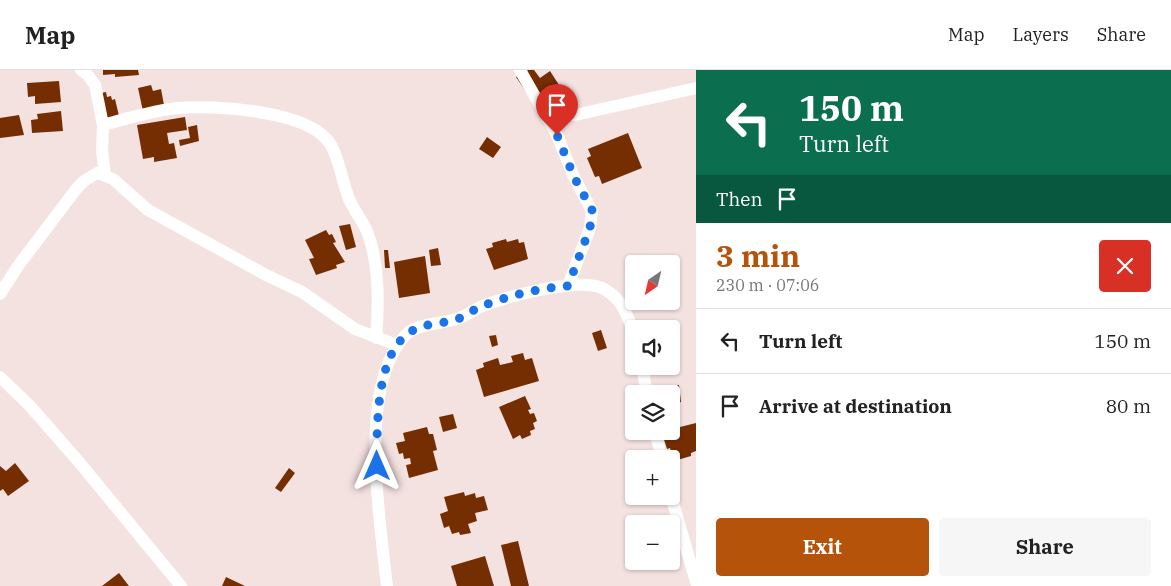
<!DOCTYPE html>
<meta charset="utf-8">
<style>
body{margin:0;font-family:"IBM Plex Serif",serif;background:#f6f6f6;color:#222;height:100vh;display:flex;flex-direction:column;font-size:19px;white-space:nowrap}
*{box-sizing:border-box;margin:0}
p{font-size:16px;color:#767676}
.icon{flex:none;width:28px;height:28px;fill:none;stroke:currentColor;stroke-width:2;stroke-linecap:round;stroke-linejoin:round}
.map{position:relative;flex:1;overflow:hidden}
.sheet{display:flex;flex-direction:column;background:#fff;width:475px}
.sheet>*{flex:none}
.top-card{background:#0b6e4f;color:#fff;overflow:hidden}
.needle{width:32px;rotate:214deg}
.buttons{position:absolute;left:625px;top:185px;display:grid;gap:10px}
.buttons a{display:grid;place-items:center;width:55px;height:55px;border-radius:5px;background:#fff;box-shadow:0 1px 4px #0004;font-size:25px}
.pin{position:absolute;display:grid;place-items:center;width:42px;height:42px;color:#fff;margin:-51px -21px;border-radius:50% 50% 50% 0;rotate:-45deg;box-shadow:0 0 5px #0007}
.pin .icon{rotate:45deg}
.me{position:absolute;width:55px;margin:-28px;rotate:0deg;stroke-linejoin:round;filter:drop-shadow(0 0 4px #0008)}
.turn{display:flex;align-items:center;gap:18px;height:105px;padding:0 20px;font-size:22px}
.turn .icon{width:65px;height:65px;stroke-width:2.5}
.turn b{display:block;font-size:35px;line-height:42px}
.then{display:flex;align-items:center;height:48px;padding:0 20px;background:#0003;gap:10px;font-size:19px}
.round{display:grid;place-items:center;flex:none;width:52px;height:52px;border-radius:5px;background:#f6f6f6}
.overview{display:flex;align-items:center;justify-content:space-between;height:85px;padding:0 20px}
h1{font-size:30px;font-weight:800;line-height:38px;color:#b45309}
.primary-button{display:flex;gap:10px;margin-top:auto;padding:10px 20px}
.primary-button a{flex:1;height:58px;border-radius:5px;background:#b45309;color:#fff;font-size:20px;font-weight:800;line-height:58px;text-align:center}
.primary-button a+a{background:#f6f6f6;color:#222}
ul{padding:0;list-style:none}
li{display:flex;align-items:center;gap:15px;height:65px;padding:0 20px;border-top:1px solid #e0e0e0}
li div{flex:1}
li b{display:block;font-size:19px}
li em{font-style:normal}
header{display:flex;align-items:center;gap:30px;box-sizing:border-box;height:70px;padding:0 25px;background:#fff;border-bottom:1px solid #e0e0e0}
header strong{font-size:24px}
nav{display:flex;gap:28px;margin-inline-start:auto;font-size:18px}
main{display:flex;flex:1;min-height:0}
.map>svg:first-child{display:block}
</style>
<header>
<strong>Map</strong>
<nav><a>Map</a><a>Layers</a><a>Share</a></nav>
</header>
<main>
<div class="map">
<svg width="696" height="516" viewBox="0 0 696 516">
<rect width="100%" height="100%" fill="#f4e2e1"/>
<!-- building -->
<path fill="#752d02" d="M 103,0 L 138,0 L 139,5 L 115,7 L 115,4 L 103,5 Z
M 528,0 L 534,0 L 540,8 L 550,1 L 559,15 L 548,22 L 550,25 L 535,35 L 516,7 Z
M 59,11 L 61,32 L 35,34 L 35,26 L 28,27 L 27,13 Z
M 151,15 L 153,21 L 161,19 L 164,35 L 144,46 L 138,18 Z
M 106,22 L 107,27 L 111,26 L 112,30 L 115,29 L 119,46 L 98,53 L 92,25 Z
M 61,41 L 63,61 L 32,63 L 31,50 L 38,49 L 37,44 Z
M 19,45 L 24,65 L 0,68 L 0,48 Z
M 185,47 L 187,60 L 167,63 L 169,74 L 174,73 L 177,88 L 154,92 L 154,87 L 143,89 L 137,55 Z
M 197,55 L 199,71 L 180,76 L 179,70 L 190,68 L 188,57 Z
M 628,63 L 642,98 L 602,114 L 599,106 L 595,107 L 587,88 L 591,86 L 588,79 Z
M 487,67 L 501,77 L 493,88 L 479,79 Z
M 350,154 L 356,177 L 346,180 L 339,156 Z
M 326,160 L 329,165 L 332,164 L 336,172 L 333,173 L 345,192 L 336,195 L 337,198 L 316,205 L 309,189 L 314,188 L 305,170 Z
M 506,169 L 507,172 L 518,169 L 519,173 L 524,172 L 528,189 L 494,200 L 486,179 L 493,177 L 492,173 Z
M 438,178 L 441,195 L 431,196 L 429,180 Z
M 384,180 L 388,180 L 390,198 L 385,198 Z
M 425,186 L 430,223 L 399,228 L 394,192 Z
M 601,260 L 607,278 L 598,281 L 592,263 Z
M 496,265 L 498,275 L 492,277 L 489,266 Z
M 675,270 L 680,280 L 671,283 L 671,272 Z
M 523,283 L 525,290 L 532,288 L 539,311 L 484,327 L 476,300 L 484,297 L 483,293 L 498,288 L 500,295 L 513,292 L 511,286 Z
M 679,315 L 681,332 L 671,335 L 671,324 L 654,324 L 653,322 Z
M 525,326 L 531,339 L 528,340 L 530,344 L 534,343 L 537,351 L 533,353 L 535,359 L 530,361 L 531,365 L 522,369 L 520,365 L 513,369 L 499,337 Z
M 453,344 L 457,358 L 443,362 L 439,347 Z
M 678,352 L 680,357 L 696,353 L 696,381 L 691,383 L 691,386 L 674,391 L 670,378 L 667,379 L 662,363 L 671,361 L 671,354 Z
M 427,357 L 429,364 L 433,364 L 437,380 L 433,381 L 438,400 L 409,408 L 406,395 L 411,394 L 410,388 L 404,389 L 403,383 L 399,384 L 396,373 L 405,371 L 403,363 Z
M 15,393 L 29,411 L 8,426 L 3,419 L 0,421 L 0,396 L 6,401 Z
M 289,398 L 295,403 L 281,422 L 275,418 Z
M 464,422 L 465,426 L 475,423 L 476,428 L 484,426 L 488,440 L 475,443 L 477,451 L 468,454 L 471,463 L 460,465 L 459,462 L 452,464 L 449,456 L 444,458 L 440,444 L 448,441 L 444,427 Z
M 518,471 L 529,516 L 511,516 L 501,475 Z
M 485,486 L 494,516 L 457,516 L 451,496 Z
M 119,503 L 129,516 L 102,516 Z
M 226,507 L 245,516 L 222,516 Z"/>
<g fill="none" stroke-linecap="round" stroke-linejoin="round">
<!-- street -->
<path stroke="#fff" stroke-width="12" d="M 81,0 L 87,4 L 95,15 L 103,55 L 102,81 L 105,105
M 520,0 L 557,65 L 574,107 L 592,141 L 590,158 L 568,216
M 544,42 L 575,45 L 696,18
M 103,55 C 128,48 152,41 177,38 C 214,35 311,40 331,75 C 339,89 343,114 349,129 C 354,140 361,149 366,159 C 380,192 379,234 376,268
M 0,224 L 18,196 L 77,118 L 84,111 L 97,103 L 113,109 L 148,140 L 266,205 L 302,222 L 355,259 L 397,275
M 642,296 L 647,324
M 0,307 L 30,336 L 79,392 L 181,516
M 655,361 L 662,389
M 671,426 L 696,512
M 387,516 C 380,453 362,340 393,283 C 397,276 401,268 409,262 C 422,253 441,254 456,249 C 465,247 472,241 480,237 C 505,227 577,207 602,218 C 621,227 627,244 634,263"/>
</g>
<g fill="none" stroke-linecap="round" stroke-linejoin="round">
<!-- route -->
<path stroke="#1a73e8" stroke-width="9" stroke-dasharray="0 16.2" d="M 377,396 C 377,359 375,286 409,263 C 423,252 444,255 460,248 C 467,245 473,240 480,237 C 507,226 539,218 568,216 L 590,158 L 592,140 L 574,107 L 557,65"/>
</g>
</svg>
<div class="buttons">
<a><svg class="needle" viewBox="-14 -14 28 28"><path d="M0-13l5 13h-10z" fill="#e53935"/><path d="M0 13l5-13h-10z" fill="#767676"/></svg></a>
<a><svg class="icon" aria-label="sound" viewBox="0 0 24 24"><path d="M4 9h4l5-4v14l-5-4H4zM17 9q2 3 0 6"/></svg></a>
<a><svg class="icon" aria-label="layers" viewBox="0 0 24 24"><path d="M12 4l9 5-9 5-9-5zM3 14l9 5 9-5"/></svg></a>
<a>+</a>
<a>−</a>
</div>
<div class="pin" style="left:557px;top:65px;background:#d93025"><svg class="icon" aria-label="arrive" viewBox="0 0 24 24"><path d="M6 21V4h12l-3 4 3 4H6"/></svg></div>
<svg class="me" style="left:377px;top:396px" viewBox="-20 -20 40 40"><path d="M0-17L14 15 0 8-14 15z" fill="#1a73e8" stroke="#fff" stroke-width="4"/></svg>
</div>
<section class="sheet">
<div class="top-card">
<div class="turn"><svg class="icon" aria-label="left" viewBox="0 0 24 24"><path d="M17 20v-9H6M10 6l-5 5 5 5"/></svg><div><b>150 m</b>Turn left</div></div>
<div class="then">Then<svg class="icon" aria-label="arrive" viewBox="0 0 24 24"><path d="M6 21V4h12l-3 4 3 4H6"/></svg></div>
</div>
<div class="overview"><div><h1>3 min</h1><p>230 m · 07:06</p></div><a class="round" style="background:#d93025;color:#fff"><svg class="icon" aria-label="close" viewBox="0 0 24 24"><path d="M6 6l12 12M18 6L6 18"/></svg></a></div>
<ul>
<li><svg class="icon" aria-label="left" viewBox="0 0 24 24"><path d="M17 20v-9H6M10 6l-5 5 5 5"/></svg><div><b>Turn left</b></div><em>150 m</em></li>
<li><svg class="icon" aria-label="arrive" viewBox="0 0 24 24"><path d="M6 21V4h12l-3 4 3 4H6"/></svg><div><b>Arrive at destination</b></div><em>80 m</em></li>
</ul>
<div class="primary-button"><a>Exit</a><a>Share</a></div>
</section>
</main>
